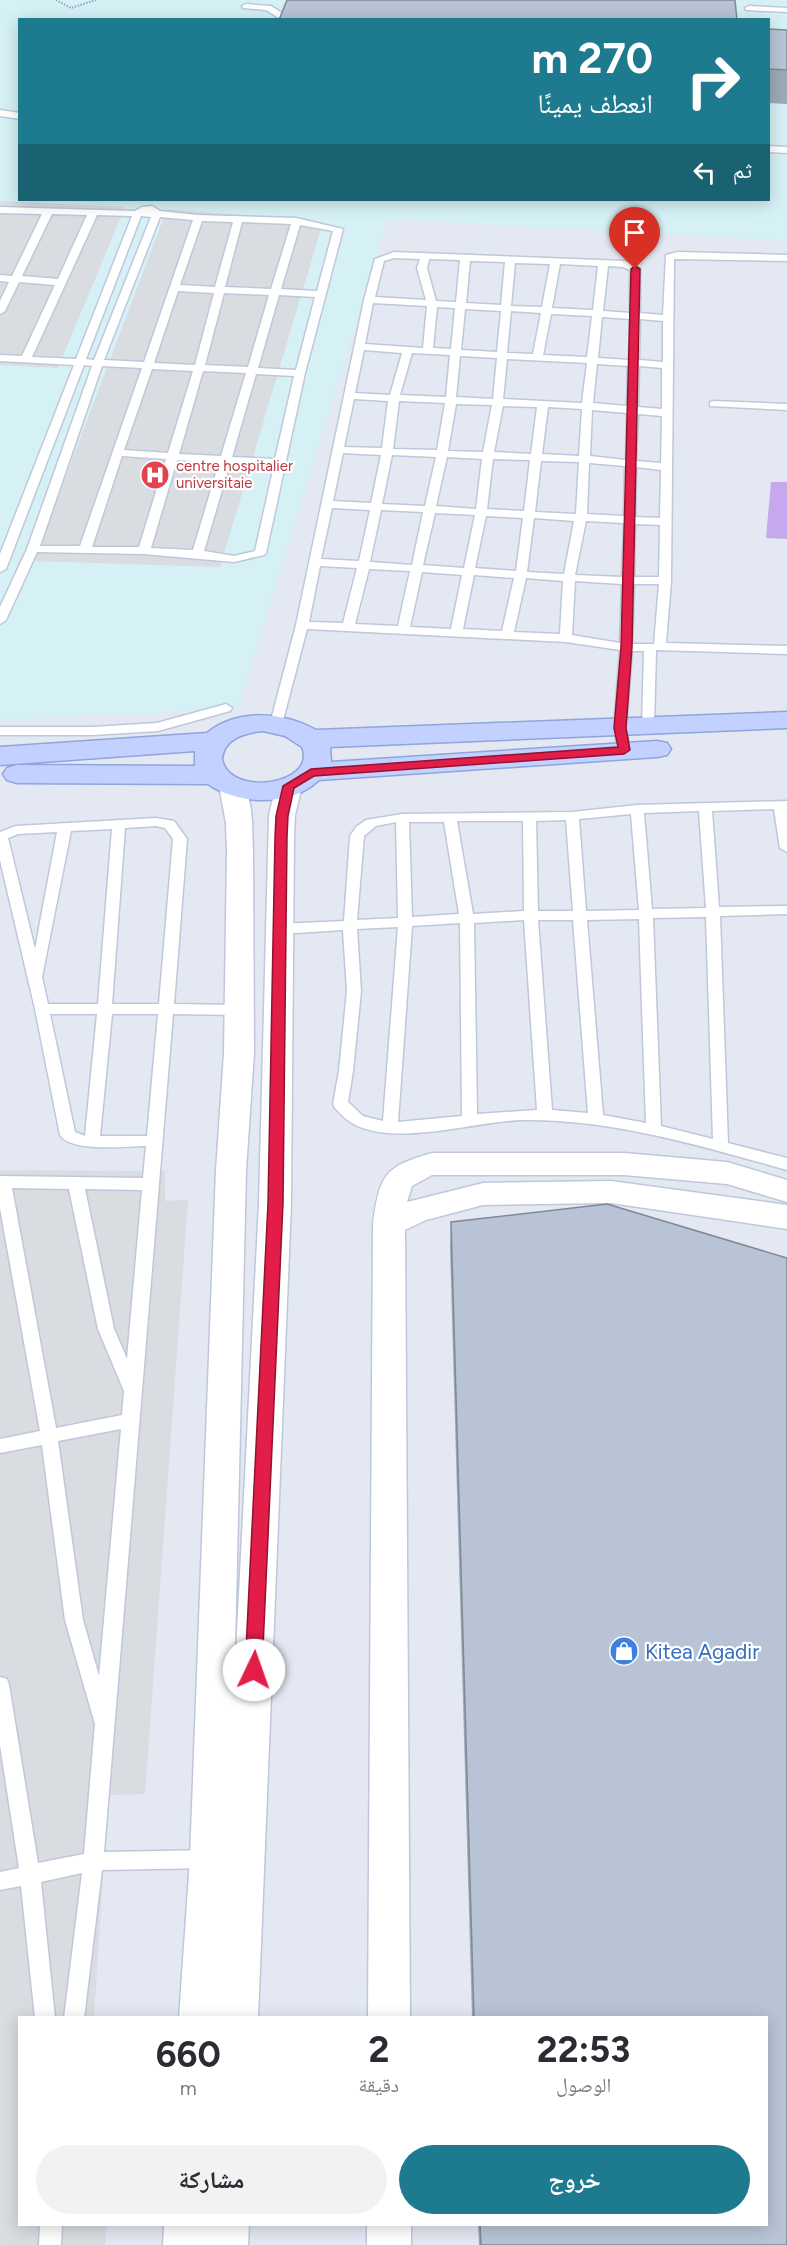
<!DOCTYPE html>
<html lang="ar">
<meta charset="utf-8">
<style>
body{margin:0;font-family:Figtree,"Noto Naskh Arabic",sans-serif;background:#f2f2f3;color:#2b2b33;direction:rtl;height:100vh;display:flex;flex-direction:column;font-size:22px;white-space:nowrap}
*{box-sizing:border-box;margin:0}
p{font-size:20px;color:#7c7c81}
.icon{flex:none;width:33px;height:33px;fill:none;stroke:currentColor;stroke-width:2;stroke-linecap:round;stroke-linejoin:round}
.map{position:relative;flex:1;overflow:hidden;direction:ltr}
.side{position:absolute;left:18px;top:2016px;width:750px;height:210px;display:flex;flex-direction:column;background:#fff;border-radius:0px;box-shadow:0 3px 15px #0003;direction:rtl}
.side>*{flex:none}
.top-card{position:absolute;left:18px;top:18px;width:752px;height:183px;border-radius:0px;box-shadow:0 3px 15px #0003;direction:rtl;background:#1e7b8f;color:#fff;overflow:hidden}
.pin{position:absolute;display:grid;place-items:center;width:51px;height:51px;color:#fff;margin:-62px -26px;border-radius:50% 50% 50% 0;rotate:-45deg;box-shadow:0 0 6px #0007}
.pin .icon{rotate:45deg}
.me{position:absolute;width:66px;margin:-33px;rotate:3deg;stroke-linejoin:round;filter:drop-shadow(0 0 4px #0008)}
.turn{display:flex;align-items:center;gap:21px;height:126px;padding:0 18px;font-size:27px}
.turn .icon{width:78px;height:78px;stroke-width:2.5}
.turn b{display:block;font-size:42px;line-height:51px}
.then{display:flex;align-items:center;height:57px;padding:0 18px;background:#0003;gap:12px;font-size:22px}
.eta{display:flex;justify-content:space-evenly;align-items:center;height:102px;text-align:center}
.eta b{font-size:36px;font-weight:700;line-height:42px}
.action{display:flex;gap:12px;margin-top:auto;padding:12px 18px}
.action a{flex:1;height:69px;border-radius:36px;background:#1e7b8f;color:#fff;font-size:24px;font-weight:700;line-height:69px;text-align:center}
.action a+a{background:#f2f2f3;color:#2b2b33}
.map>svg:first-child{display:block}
</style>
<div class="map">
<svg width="787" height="2245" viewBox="0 0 787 2245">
<rect width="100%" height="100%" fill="#e3e8f3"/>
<!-- medical -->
<path fill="#d5f1f5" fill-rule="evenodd" d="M 0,0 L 787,0 L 787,241 L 388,219 L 238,709 L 0,720 ZM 20,20 L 768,20 L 768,200 L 20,200 Z"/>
<!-- green -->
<path fill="#c6a8ec" d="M 771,482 L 787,482 L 787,539 L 766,538 Z"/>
<!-- parking -->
<path fill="#d9dce0" d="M 0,201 L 125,207 L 58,368 L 0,365 Z
M 167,209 L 323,222 L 220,567 L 34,561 Z
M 0,1170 L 165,1171 L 165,1201 L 188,1200 L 145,1794 L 108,1795 L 94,2017 L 20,2018 L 20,2224 L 106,2225 L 105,2245 L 0,2245 Z"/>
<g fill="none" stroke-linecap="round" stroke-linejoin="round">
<!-- lane casing -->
<g stroke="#bfc8da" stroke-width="3">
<path id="lane" d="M 246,4 L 271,6 L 293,20 L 282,20 L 266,10 L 243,8 L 242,6 Z
M 749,6 L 787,8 L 787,12 L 746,10 L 745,8 Z
M 0,110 L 20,113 L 20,119 L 0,116 Z
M 768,146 L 787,147 L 787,153 L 768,152 Z
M 152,206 L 160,211 L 198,215 L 296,218 L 343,229 L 305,373 L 266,553 L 264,555 L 234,562 L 144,554 L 37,552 L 6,620 L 0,624 L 0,607 L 27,549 L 92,366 L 84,365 L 6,569 L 0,572 L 0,554 L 74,365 L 0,361 L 0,355 L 22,356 L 55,285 L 19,282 L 5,311 L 0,314 L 0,301 L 9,282 L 0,281 L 0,275 L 12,276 L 42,214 L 0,213 L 0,207 L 135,211 L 142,207 ZM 52,214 L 87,215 L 58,279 L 22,276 ZM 97,215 L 132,216 L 76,359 L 32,357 ZM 141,216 L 151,217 L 94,360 L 86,359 ZM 160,217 L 193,220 L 144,362 L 104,360 ZM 202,221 L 233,222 L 215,287 L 180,285 ZM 242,222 L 291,224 L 271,289 L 225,287 ZM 300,225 L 333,231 L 317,291 L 281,289 ZM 178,291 L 214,293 L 195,365 L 154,363 ZM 224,293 L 269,295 L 248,367 L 205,365 ZM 279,295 L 315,297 L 296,370 L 258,368 ZM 102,366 L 142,368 L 80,546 L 40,546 ZM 152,369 L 193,371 L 168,453 L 124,450 ZM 203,371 L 246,373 L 221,456 L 179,454 ZM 256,374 L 294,376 L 275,459 L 232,457 ZM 122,456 L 166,459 L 139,547 L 92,547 ZM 177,460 L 219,463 L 193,550 L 151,548 ZM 230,463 L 274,466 L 255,551 L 234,556 L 204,551 Z
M 394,252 L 625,261 L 640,269 L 640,313 L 663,315 L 666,255 L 678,252 L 787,255 L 787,261 L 674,259 L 671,581 L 666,643 L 787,646 L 787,654 L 656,650 L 654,727 L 648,731 L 642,727 L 644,651 L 632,651 L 626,728 L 630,750 L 624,754 L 618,750 L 614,728 L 620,650 L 566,642 L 307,629 L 282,724 L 280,727 L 272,727 L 270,724 L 296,625 L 364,300 L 375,259 ZM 394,258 L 420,259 L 417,268 L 426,300 L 375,297 L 384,261 ZM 429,259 L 460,260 L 456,302 L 436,301 L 427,268 ZM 470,261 L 505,262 L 501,305 L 466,303 ZM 515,263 L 550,264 L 542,307 L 511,306 ZM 560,264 L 598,266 L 593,310 L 552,308 ZM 608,266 L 623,267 L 630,270 L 630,313 L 603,311 ZM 373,303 L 427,306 L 423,348 L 365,344 ZM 437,307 L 455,308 L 451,349 L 433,348 ZM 465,309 L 501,311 L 497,352 L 461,350 ZM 511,311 L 541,313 L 533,354 L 507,353 ZM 551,314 L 592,316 L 587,357 L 543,355 ZM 602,317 L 630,319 L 629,360 L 598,358 ZM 640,319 L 663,321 L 663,362 L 639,360 ZM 364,350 L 402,353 L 390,395 L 355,393 ZM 412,353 L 450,355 L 446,397 L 400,395 ZM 460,356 L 497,358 L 493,399 L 456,397 ZM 507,359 L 587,363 L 582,403 L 503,399 ZM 597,364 L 628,366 L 627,406 L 593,403 ZM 639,366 L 662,368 L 662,409 L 638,407 ZM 354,399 L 388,401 L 382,448 L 344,447 ZM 399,401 L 445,403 L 437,450 L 393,449 ZM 456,404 L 492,405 L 483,452 L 448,451 ZM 503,406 L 537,407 L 531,454 L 494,452 ZM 548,407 L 582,409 L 579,456 L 542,454 ZM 592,410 L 627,413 L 626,460 L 590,456 ZM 638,414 L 662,416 L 661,463 L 636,461 ZM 343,453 L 381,455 L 371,503 L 333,501 ZM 392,455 L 436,457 L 425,506 L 382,504 ZM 447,457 L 482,459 L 476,509 L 436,506 ZM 493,459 L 530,460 L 524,511 L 487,509 ZM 541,461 L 579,462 L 576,514 L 535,512 ZM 589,463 L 625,466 L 624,516 L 587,514 ZM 636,467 L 661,470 L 660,518 L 635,517 ZM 332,508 L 370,510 L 359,561 L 321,559 ZM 381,510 L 423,512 L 412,565 L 370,562 ZM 435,513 L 475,515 L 464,568 L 423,565 ZM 486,516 L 523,518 L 516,571 L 475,568 ZM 534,518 L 574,521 L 564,574 L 527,572 ZM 586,521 L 624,523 L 622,577 L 575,575 ZM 635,524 L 660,525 L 659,577 L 634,577 ZM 320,566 L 357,568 L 343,623 L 309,622 ZM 369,569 L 410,571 L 398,626 L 355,624 ZM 422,572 L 462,575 L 451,629 L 410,627 ZM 474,575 L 514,578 L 502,631 L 463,629 ZM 526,578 L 563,581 L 560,634 L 514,632 ZM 575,581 L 622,584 L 620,643 L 572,635 ZM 634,584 L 659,584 L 654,644 L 632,644 Z
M 714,401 L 787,404 L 787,410 L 710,406 L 710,402 Z
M 226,704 L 232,708 L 230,711 L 158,731 L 93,735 L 0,735 L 0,727 L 93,727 L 157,723 Z
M 787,801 L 787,852 L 780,848 L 774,809 L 712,811 L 719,907 L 787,906 L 787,914 L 720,916 L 728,1143 L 787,1158 L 787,1170 C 701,1146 613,1119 523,1120 C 475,1121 394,1148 352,1123 C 345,1119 340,1113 335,1108 L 333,1104 L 339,1071 L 347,991 L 343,930 L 280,934 L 273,929 L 280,924 L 344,921 L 350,836 L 356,827 L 366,820 L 402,814 L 572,812 L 637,805 ZM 699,811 L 706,908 L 652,909 L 644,813 ZM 631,814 L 639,910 L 586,911 L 579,819 ZM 566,820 L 573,911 L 538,911 L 536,821 ZM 457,821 L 523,821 L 524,911 L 473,914 ZM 396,822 L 398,918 L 357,920 L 364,836 L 376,826 ZM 409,822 L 444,822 L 459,914 L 412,917 ZM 706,917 L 713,1139 L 661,1126 L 653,918 ZM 639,919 L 646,1123 L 603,1115 L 587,920 ZM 524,920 L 537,1110 L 477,1114 L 474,923 ZM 538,920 L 573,920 L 588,1113 L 552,1110 ZM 460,923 L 462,1116 L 398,1122 L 412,926 ZM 398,927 L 383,1121 L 363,1116 L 348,1102 L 353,1071 L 361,991 L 357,929 Z
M 156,818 L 174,821 L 187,839 L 174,1004 L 239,1005 L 246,1010 L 239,1015 L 173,1014 L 104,1852 L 210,1850 L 217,1852 L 220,1859 L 217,1866 L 210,1868 L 102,1870 L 84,2018 L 64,2018 L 82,1873 L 41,1882 L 55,2018 L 35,2018 L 21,1886 L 0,1890 L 0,1872 L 19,1868 L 0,1745 L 0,1677 L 7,1679 L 9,1685 L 38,1863 L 84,1854 L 95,1724 L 65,1620 L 42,1445 L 0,1453 L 0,1439 L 40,1431 L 0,1208 L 0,1176 L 143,1178 L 146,1146 C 126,1146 72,1153 60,1135 L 35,1009 L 0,860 L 0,832 L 16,826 ZM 156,826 L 165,828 L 173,839 L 159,1004 L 112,1004 L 125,828 ZM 112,829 L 98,1004 L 48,1004 L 42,977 L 71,831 ZM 57,832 L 35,949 L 8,838 L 18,834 ZM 50,1014 L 97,1014 L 85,1136 L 75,1132 ZM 112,1014 L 158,1014 L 147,1136 L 100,1136 ZM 12,1188 L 69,1189 L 98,1329 L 124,1391 L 122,1415 L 56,1428 ZM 85,1189 L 142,1190 L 127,1359 L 114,1329 ZM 121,1429 L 99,1676 L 83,1620 L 58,1441 Z
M 40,2224 L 62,2224 L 61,2245 L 39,2245 Z"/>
</g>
<!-- street casing -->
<g stroke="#bfc8da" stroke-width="3">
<path id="street" d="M 232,778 L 241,780 C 254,799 252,830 253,852 L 254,1053 L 246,1170 L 234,1691 L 259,1203 L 269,815 L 276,786 L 280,780 L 289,778 L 298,780 L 302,786 L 295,815 L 294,837 L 291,1203 L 258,2018 L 179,2018 L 190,1859 L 216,1170 L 224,1053 L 227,852 L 226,823 L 219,786 L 223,780 Z
M 432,1153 L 624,1153 L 727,1162 L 787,1180 L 787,1202 L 727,1184 L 624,1175 L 432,1175 L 412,1186 L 407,1202 L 483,1183 L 611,1181 L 787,1205 L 787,1229 L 611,1203 L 483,1205 L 426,1220 L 405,1230 L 410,2018 L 368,2018 L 373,1224 C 380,1174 384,1167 432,1153 Z
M 164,2224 L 249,2224 L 248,2245 L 163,2245 Z
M 367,2224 L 411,2224 L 411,2245 L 367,2245 Z"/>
</g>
<!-- secondary casing -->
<g stroke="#91a4db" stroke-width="3">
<path id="secondary" d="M 787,712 L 787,728 L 330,747 L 331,762 L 657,741 L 667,743 L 671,749 L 667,755 L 657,757 L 319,780 C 291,807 238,805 208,784 L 17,783 L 7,780 L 3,774 L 7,768 L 17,765 L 195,766 L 195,751 L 0,765 L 0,747 L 207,733 C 237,708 284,712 316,730 ZM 263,731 L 285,736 L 302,747 C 318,785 229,798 222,759 C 224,738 245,733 263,731 Z"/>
</g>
<!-- path -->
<path stroke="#95a5c2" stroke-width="2" stroke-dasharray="1.5 1.5" stroke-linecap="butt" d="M 56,0 L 71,8 L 96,0"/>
<!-- lane -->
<use href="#lane" fill="#fff" fill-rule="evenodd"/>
<!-- street -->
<use href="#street" fill="#fff" fill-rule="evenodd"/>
<!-- secondary -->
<use href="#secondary" fill="#c2d1ff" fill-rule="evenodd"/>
</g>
<!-- wall -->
<path fill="#9ea9b8" d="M 768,29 L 787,30 L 787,104 L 768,103 Z
M 607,1204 L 787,1258 L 787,2245 L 479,2245 L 478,2224 L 766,2224 L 766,2018 L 472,2018 L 450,1248 L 451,1222 Z"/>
<!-- building -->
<path fill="#b8c4d6" stroke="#818996" stroke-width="1.5" d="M 287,0 L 735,0 L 737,20 L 279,20 Z
M 768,29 L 787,30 L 787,70 L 768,69 Z
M 607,1204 L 787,1258 L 787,2245 L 481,2245 L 480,2224 L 766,2224 L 766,2018 L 474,2018 L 451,1222 Z"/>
<!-- route -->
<path fill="#e11d48" stroke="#92132f" stroke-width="1.5" d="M 635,266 L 640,269 L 632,647 L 626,728 L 630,750 L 624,754 L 314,776 L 294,788 L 288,816 L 287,837 L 283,1203 L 262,1670 L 259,1675 L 254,1678 L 248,1675 L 245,1670 L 268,1203 L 275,837 L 276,816 L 283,786 L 311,769 L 618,747 L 614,728 L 621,647 L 631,269 Z"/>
<!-- icons -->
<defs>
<g id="hospital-disc" transform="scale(1.5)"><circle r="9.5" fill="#e0444e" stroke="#fff"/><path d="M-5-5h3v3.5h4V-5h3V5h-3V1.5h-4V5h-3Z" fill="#fff"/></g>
<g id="shop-disc" transform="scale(1.5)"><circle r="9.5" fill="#3f7fe0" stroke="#fff"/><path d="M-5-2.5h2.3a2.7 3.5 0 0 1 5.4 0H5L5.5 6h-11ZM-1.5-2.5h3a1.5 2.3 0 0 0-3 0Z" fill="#fff"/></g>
</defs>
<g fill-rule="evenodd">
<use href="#hospital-disc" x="155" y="475"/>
<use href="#shop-disc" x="624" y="1651"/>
</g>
<g text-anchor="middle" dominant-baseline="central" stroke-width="4.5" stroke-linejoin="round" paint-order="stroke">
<!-- far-health labels -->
<g font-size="15" fill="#be3a42" stroke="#fff" text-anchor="start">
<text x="176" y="466">centre hospitalier<tspan x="176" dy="17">universitaie</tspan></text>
</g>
<!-- near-shop labels -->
<g font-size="21" fill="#366cbe" stroke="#fff" text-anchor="start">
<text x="645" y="1651">Kitea Agadir</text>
</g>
</g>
</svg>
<div class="pin" style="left:635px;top:269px;background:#d93025"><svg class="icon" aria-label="arrive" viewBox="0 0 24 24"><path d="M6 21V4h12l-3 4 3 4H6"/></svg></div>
<svg class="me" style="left:254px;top:1670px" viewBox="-20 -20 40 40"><circle r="19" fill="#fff"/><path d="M0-13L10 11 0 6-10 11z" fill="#e11d48"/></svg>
<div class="top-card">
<div class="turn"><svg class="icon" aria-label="right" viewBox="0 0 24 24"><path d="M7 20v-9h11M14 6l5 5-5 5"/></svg><div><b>270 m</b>انعطف يمينًا</div></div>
<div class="then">ثم<svg class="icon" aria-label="left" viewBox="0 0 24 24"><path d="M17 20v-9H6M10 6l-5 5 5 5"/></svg></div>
</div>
<section class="side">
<div class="eta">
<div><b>22:53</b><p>الوصول</p></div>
<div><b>2</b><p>دقيقة</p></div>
<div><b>660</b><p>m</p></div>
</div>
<div class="action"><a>خروج</a><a>مشاركة</a></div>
</section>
</div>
